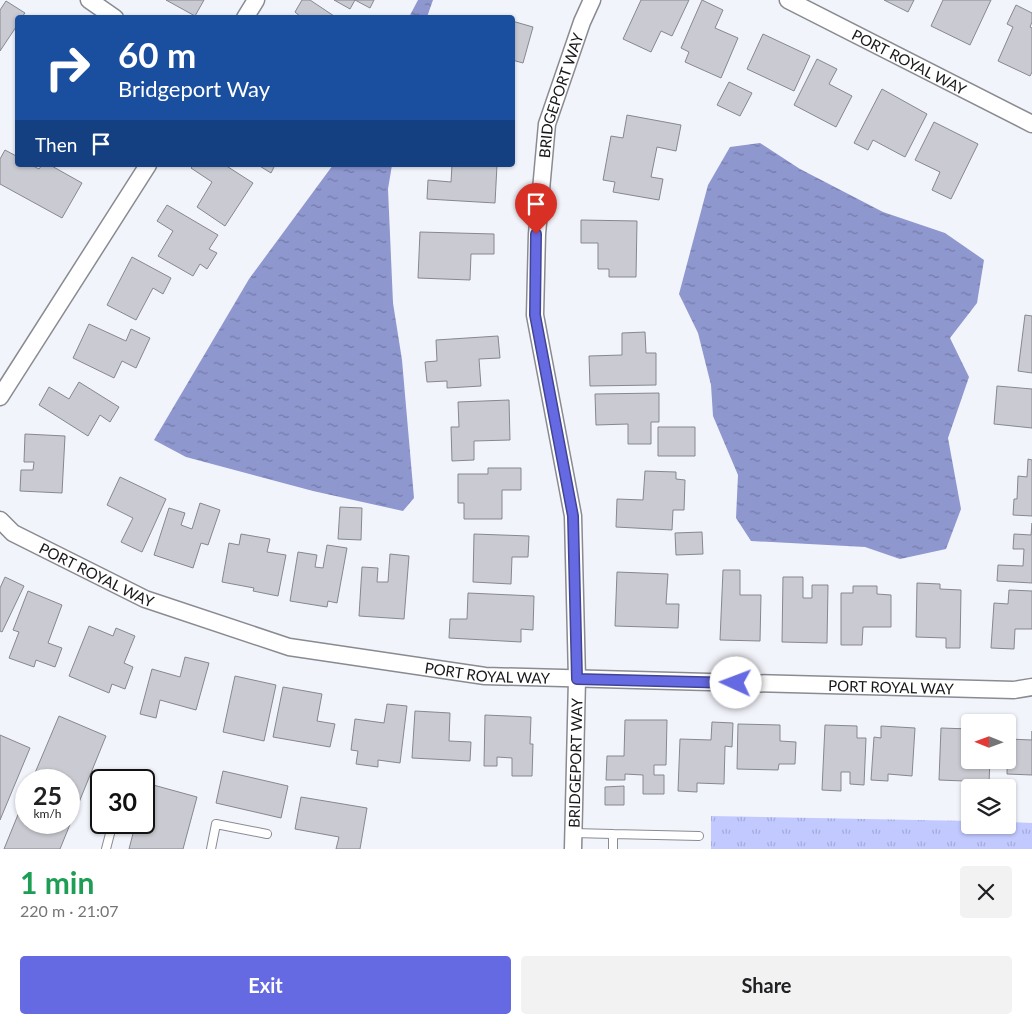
<!DOCTYPE html>
<meta charset="utf-8">
<style>
body{margin:0;font-family:Lato,sans-serif;background:#f2f2f2;color:#202124;height:100vh;display:flex;flex-direction:column;font-size:19px;white-space:nowrap}
*{box-sizing:border-box;margin:0}
p{font-size:16px;color:#757577}
.icon{flex:none;width:28px;height:28px;fill:none;stroke:currentColor;stroke-width:2;stroke-linecap:round;stroke-linejoin:round}
.map{position:relative;height:849px;overflow:hidden}
.side{display:flex;flex-direction:column;background:#fff;flex:1}
.side>*{flex:none}
.banner{position:absolute;left:15px;top:15px;width:500px;height:152px;border-radius:5px;box-shadow:0 1px 4px #0004;background:#1a4fa0;color:#fff;overflow:hidden}
.needle{width:32px;rotate:271deg}
.fabs{position:absolute;left:961px;top:714px;display:grid;gap:10px}
.fabs a{display:grid;place-items:center;width:55px;height:55px;border-radius:5px;background:#fff;box-shadow:0 1px 4px #0004;font-size:25px}
.speed{position:absolute;left:15px;top:769px;display:flex;gap:10px;font-size:25px;font-weight:700;text-align:center}
.speed>*{display:grid;place-content:center;width:65px;height:65px;border-radius:50%;background:#fff;box-shadow:0 1px 4px #0004;line-height:1}
.speed small{font-size:12px;font-weight:400}
.speed .limit{border:2px solid #111;border-radius:8px;background:#fff;color:#111}
.pin{position:absolute;display:grid;place-items:center;width:42px;height:42px;color:#fff;margin:-51px -21px;border-radius:50% 50% 50% 0;rotate:-45deg;box-shadow:0 0 5px #0007}
.pin .icon{rotate:45deg}
.me{position:absolute;width:55px;margin:-28px;rotate:272deg;stroke-linejoin:round;filter:drop-shadow(0 0 4px #0008)}
.turn{display:flex;align-items:center;gap:18px;height:105px;padding:0 20px;font-size:22px}
.turn .icon{width:65px;height:65px;stroke-width:2.5}
.turn b{display:block;font-size:35px;line-height:42px}
.then{display:flex;align-items:center;height:48px;padding:0 20px;background:#0003;gap:10px;font-size:19px}
.round{display:grid;place-items:center;flex:none;width:52px;height:52px;border-radius:5px;background:#f2f2f2}
.headline{display:flex;align-items:center;justify-content:space-between;height:85px;padding:0 20px}
h1{font-size:30px;font-weight:700;line-height:38px;color:#1e9e55}
.primary-button{display:flex;gap:10px;margin-top:auto;padding:10px 20px}
.primary-button a{flex:1;height:58px;border-radius:5px;background:#6569e2;color:#fff;font-size:20px;font-weight:700;line-height:58px;text-align:center}
.primary-button a+a{background:#f2f2f2;color:#202124}
.map>svg:first-child{display:block}
</style>
<div class="map">
<svg width="1032" height="849" viewBox="0 0 1032 849">
<defs>
<pattern id="grass-tufts" width="24" height="20" patternUnits="userSpaceOnUse" patternTransform="scale(1.25)"><rect width="24" height="20" fill="#c1c9ff"/><path d="M3 7l-1-3M5 7V3M7 7l1-3M15 17l-1-3M17 17v-4M19 17l1-3" fill="none" stroke="#a5acda"/></pattern>
<pattern id="water-ripples" width="26" height="14" patternUnits="userSpaceOnUse" patternTransform="scale(1.25)"><rect width="26" height="14" fill="#8f97cf"/><path d="M2 4q2-2 4 0t4 0M15 11q2-2 4 0t4 0" fill="none" stroke="#747aa7"/></pattern>
</defs>
<rect width="100%" height="100%" fill="#f2f4fb"/>
<!-- grass -->
<path fill="url(#grass-tufts)" d="M 711,816 L 970,821 L 970,825 L 1008,825 L 1008,822 L 1032,823 L 1032,849 L 711,849 Z"/>
<!-- water -->
<path fill="url(#water-ripples)" d="M 418,0 L 433,0 L 427,17 L 409,17 Z
M 760,143 L 800,169 L 883,212 L 945,233 L 984,260 L 977,303 L 950,338 L 969,377 L 948,438 L 961,509 L 946,549 L 900,559 L 865,547 L 751,541 L 736,518 L 738,475 L 713,416 L 711,385 L 698,333 L 679,294 L 708,185 L 730,147 Z
M 333,165 L 392,165 L 388,189 L 393,303 L 402,360 L 414,498 L 403,511 L 313,491 L 186,457 L 154,440 L 249,279 Z"/>
<!-- building -->
<path fill="#cacbd2" stroke="#87888f" d="M 166,0 L 204,0 L 195,16 Z
M 302,0 L 310,0 L 337,18 L 302,18 L 295,12 Z
M 334,0 L 355,0 L 350,9 Z
M 355,0 L 374,0 L 370,8 Z
M 641,0 L 689,0 L 672,36 L 661,31 L 651,52 L 623,39 Z
M 702,0 L 723,10 L 715,28 L 738,38 L 721,78 L 685,62 L 689,52 L 681,48 Z
M 884,0 L 914,0 L 908,12 Z
M 943,0 L 991,0 L 970,45 L 931,26 Z
M 6,1 L 25,13 L 21,18 L 18,18 L 18,24 L 0,51 L 0,10 Z
M 1016,5 L 1032,13 L 1032,22 L 1030,27 L 1032,28 L 1032,72 L 1030,76 L 998,61 L 1013,27 L 1007,24 Z
M 512,21 L 533,27 L 523,63 L 512,60 Z
M 763,34 L 810,56 L 794,91 L 747,69 Z
M 817,59 L 837,69 L 829,84 L 852,96 L 836,127 L 794,105 Z
M 729,82 L 752,93 L 740,116 L 717,105 Z
M 882,89 L 927,114 L 905,157 L 873,140 L 868,150 L 854,143 Z
M 627,115 L 681,125 L 676,151 L 657,147 L 651,177 L 663,179 L 659,200 L 613,192 L 615,182 L 603,180 L 611,136 L 623,138 Z
M 934,122 L 978,144 L 951,199 L 932,190 L 940,172 L 915,160 Z
M 5,150 L 18,157 L 18,165 L 31,165 L 39,169 L 42,165 L 50,165 L 82,183 L 62,218 L 0,184 L 0,159 Z
M 194,165 L 225,165 L 253,183 L 225,226 L 197,207 L 212,182 L 191,168 Z
M 258,165 L 275,165 L 271,173 Z
M 452,165 L 497,165 L 495,203 L 427,199 L 428,180 L 451,182 Z
M 167,205 L 218,235 L 209,249 L 217,253 L 207,269 L 200,264 L 193,276 L 158,256 L 173,231 L 157,221 Z
M 581,220 L 637,221 L 636,277 L 609,277 L 609,269 L 598,269 L 598,243 L 581,243 Z
M 420,232 L 494,234 L 494,254 L 471,254 L 470,280 L 418,278 Z
M 132,257 L 171,278 L 163,294 L 153,288 L 136,320 L 107,305 Z
M 1025,315 L 1032,316 L 1032,373 L 1018,371 Z
M 89,324 L 126,341 L 131,329 L 150,338 L 136,368 L 122,361 L 114,378 L 73,358 Z
M 645,332 L 646,353 L 656,353 L 656,385 L 590,386 L 589,356 L 622,355 L 622,333 Z
M 498,336 L 500,358 L 479,359 L 481,386 L 447,388 L 447,381 L 427,382 L 425,362 L 437,361 L 436,340 Z
M 79,382 L 119,407 L 110,422 L 100,415 L 88,436 L 39,405 L 49,387 L 69,399 Z
M 997,386 L 1032,389 L 1032,428 L 994,424 Z
M 659,393 L 659,422 L 651,422 L 651,444 L 628,444 L 628,424 L 596,425 L 595,394 Z
M 509,400 L 510,440 L 474,441 L 474,460 L 452,461 L 451,427 L 459,427 L 458,402 Z
M 658,427 L 695,427 L 695,456 L 658,456 Z
M 25,434 L 65,436 L 62,493 L 20,491 L 21,470 L 33,470 L 34,462 L 24,462 Z
M 1028,459 L 1032,460 L 1032,516 L 1013,515 L 1014,499 L 1017,499 L 1018,476 L 1027,477 Z
M 488,468 L 521,468 L 521,490 L 502,490 L 502,519 L 464,519 L 464,503 L 458,503 L 458,474 L 488,474 Z
M 645,471 L 676,472 L 676,479 L 685,480 L 684,510 L 673,510 L 672,530 L 616,527 L 617,499 L 643,500 Z
M 120,477 L 166,499 L 142,552 L 121,542 L 133,518 L 107,505 Z
M 200,503 L 220,510 L 208,545 L 201,543 L 193,568 L 154,555 L 169,508 L 185,513 L 181,525 L 192,529 Z
M 340,507 L 362,508 L 361,540 L 338,539 Z
M 1032,523 L 1032,583 L 997,581 L 998,565 L 1023,566 L 1024,549 L 1013,549 L 1014,534 L 1031,535 Z
M 702,532 L 703,554 L 676,555 L 675,533 Z
M 241,534 L 270,539 L 267,552 L 286,555 L 278,596 L 253,591 L 254,588 L 222,582 L 229,543 L 239,545 Z
M 474,534 L 529,536 L 528,557 L 512,557 L 511,584 L 473,582 Z
M 327,545 L 347,548 L 337,603 L 328,601 L 327,607 L 290,601 L 298,552 L 317,555 L 315,567 L 323,568 Z
M 390,554 L 409,556 L 404,619 L 359,616 L 362,567 L 378,568 L 377,582 L 388,582 Z
M 723,570 L 740,570 L 740,595 L 761,595 L 760,641 L 720,640 Z
M 617,572 L 668,574 L 666,604 L 679,604 L 678,628 L 615,626 Z
M 5,577 L 24,586 L 2,632 L 0,631 L 0,588 Z
M 783,577 L 803,577 L 803,598 L 812,598 L 812,585 L 828,585 L 827,643 L 782,642 Z
M 917,583 L 940,584 L 940,589 L 961,590 L 960,648 L 946,648 L 946,638 L 916,637 Z
M 853,586 L 877,586 L 877,594 L 891,595 L 891,627 L 863,627 L 862,645 L 841,645 L 841,593 L 853,593 Z
M 1009,590 L 1032,591 L 1032,629 L 1015,629 L 1014,649 L 991,648 L 994,603 L 1008,604 Z
M 28,591 L 62,605 L 48,643 L 62,648 L 55,667 L 36,660 L 34,667 L 9,658 L 19,632 L 13,630 Z
M 468,593 L 534,596 L 533,630 L 521,629 L 521,642 L 449,638 L 450,619 L 467,619 Z
M 89,626 L 113,636 L 116,628 L 135,636 L 124,663 L 133,667 L 125,689 L 112,684 L 109,693 L 69,676 Z
M 185,657 L 209,663 L 196,710 L 160,700 L 156,718 L 140,714 L 152,669 L 180,677 Z
M 235,676 L 276,685 L 264,741 L 223,732 Z
M 283,687 L 322,694 L 317,721 L 335,724 L 330,747 L 273,737 Z
M 387,704 L 407,706 L 400,763 L 378,760 L 378,767 L 356,764 L 358,751 L 351,750 L 355,719 L 384,723 Z
M 415,711 L 450,713 L 449,741 L 471,742 L 470,761 L 412,758 Z
M 485,715 L 531,717 L 530,744 L 533,744 L 532,776 L 512,776 L 512,758 L 497,757 L 497,766 L 484,766 Z
M 59,716 L 106,736 L 60,849 L 4,849 L 26,795 L 26,822 L 69,822 L 69,780 L 32,780 Z
M 625,720 L 667,720 L 666,765 L 654,765 L 654,775 L 664,775 L 664,794 L 643,794 L 643,775 L 625,774 L 625,780 L 606,780 L 607,756 L 624,756 Z
M 712,722 L 733,723 L 732,747 L 725,746 L 724,784 L 697,783 L 697,792 L 678,791 L 680,739 L 711,740 Z
M 738,724 L 780,725 L 780,741 L 796,742 L 795,764 L 779,764 L 778,770 L 737,769 Z
M 825,725 L 857,726 L 857,738 L 866,738 L 864,785 L 850,784 L 850,772 L 841,772 L 841,791 L 822,790 Z
M 881,726 L 915,728 L 912,776 L 888,774 L 888,781 L 871,780 L 874,737 L 881,738 Z
M 941,728 L 970,729 L 970,760 L 990,760 L 989,782 L 939,780 Z
M 1032,731 L 1032,775 L 1007,774 L 1008,739 L 1032,740 Z
M 0,735 L 30,748 L 0,820 Z
M 223,771 L 288,786 L 281,818 L 216,803 Z
M 146,783 L 197,797 L 183,849 L 129,849 L 136,822 L 144,822 L 144,793 Z
M 624,786 L 624,805 L 605,805 L 605,787 Z
M 301,797 L 367,808 L 360,849 L 336,849 L 339,837 L 295,829 Z"/>
<g fill="none" stroke-linecap="round" stroke-linejoin="round">
<!-- service casing -->
<g stroke="#898b91" stroke-width="10">
<path id="service" d="M 573,833 L 613,834 L 613,849
M 613,834 L 699,836
M 106,849 L 113,822
M 211,849 L 216,824 L 267,834"/>
</g>
<!-- minor casing -->
<g stroke="#898b91" stroke-width="19">
<g id="minor">
<path d="M 89,0 L 115,18"/>
<path id="s1" d="M 788,0 L 1032,124"/>
<path d="M 245,18 L 256,0"/>
<path d="M 0,397 L 148,165"/>
<path id="s2" d="M 0,520 L 13,533 L 145,599 L 289,647 L 485,676 L 1014,690 L 1032,687"/>
<path id="s3" d="M 573,849 L 577,679 L 573,516 L 535,315 L 537,234 L 547,124 L 582,22 L 592,0"/>
</g>
</g>
<!-- service -->
<use href="#service" stroke="#fff" stroke-width="8"/>
<!-- minor -->
<use href="#minor" stroke="#fff" stroke-width="16"/>
</g>
<g fill="none" stroke-linecap="round" stroke-linejoin="round">
<!-- route casing -->
<g stroke="#424493" stroke-width="12">
<path id="route" d="M 536,234 L 535,315 L 573,516 L 577,679 L 736,683"/>
</g>
<!-- route -->
<use href="#route" stroke="#6569e2" stroke-width="9"/>
</g>
<g text-anchor="middle" dominant-baseline="central" stroke-width="4" stroke-linejoin="round" paint-order="stroke">
<!-- street labels -->
<g font-size="15" fill="#18181b" stroke="#f2f4fb">
<text stroke="none"><textPath href="#s1" startOffset="136">PORT ROYAL WAY</textPath></text>
<text stroke="none"><textPath href="#s3" startOffset="760">BRIDGEPORT WAY</textPath></text>
<text stroke="none"><textPath href="#s2" startOffset="112">PORT ROYAL WAY</textPath></text>
<text stroke="none"><textPath href="#s2" startOffset="518">PORT ROYAL WAY</textPath></text>
<text stroke="none"><textPath href="#s2" startOffset="922">PORT ROYAL WAY</textPath></text>
<text stroke="none"><textPath href="#s3" startOffset="86">BRIDGEPORT WAY</textPath></text>
</g>
</g>
</svg>
<div class="fabs">
<a><svg class="needle" viewBox="-14 -14 28 28"><path d="M0-13l5 13h-10z" fill="#e53935"/><path d="M0 13l5-13h-10z" fill="#757577"/></svg></a>
<a><svg class="icon" aria-label="layers" viewBox="0 0 24 24"><path d="M12 4l9 5-9 5-9-5zM3 14l9 5 9-5"/></svg></a>
</div>
<div class="speed"><div>25<small>km/h</small></div><div class="limit">30</div></div>
<div class="pin" style="left:536px;top:234px;background:#d93025"><svg class="icon" aria-label="arrive" viewBox="0 0 24 24"><path d="M6 21V4h12l-3 4 3 4H6"/></svg></div>
<svg class="me" style="left:736px;top:683px" viewBox="-20 -20 40 40"><circle r="19" fill="#fff"/><path d="M0-13L10 11 0 6-10 11z" fill="#6569e2"/></svg>
<div class="banner">
<div class="turn"><svg class="icon" aria-label="right" viewBox="0 0 24 24"><path d="M7 20v-9h11M14 6l5 5-5 5"/></svg><div><b>60 m</b>Bridgeport Way</div></div>
<div class="then">Then<svg class="icon" aria-label="arrive" viewBox="0 0 24 24"><path d="M6 21V4h12l-3 4 3 4H6"/></svg></div>
</div>
</div>
<section class="side">
<div class="headline"><div><h1>1 min</h1><p>220 m · 21:07</p></div><a class="round"><svg class="icon" aria-label="close" viewBox="0 0 24 24"><path d="M6 6l12 12M18 6L6 18"/></svg></a></div>
<div class="primary-button"><a>Exit</a><a>Share</a></div>
</section>
